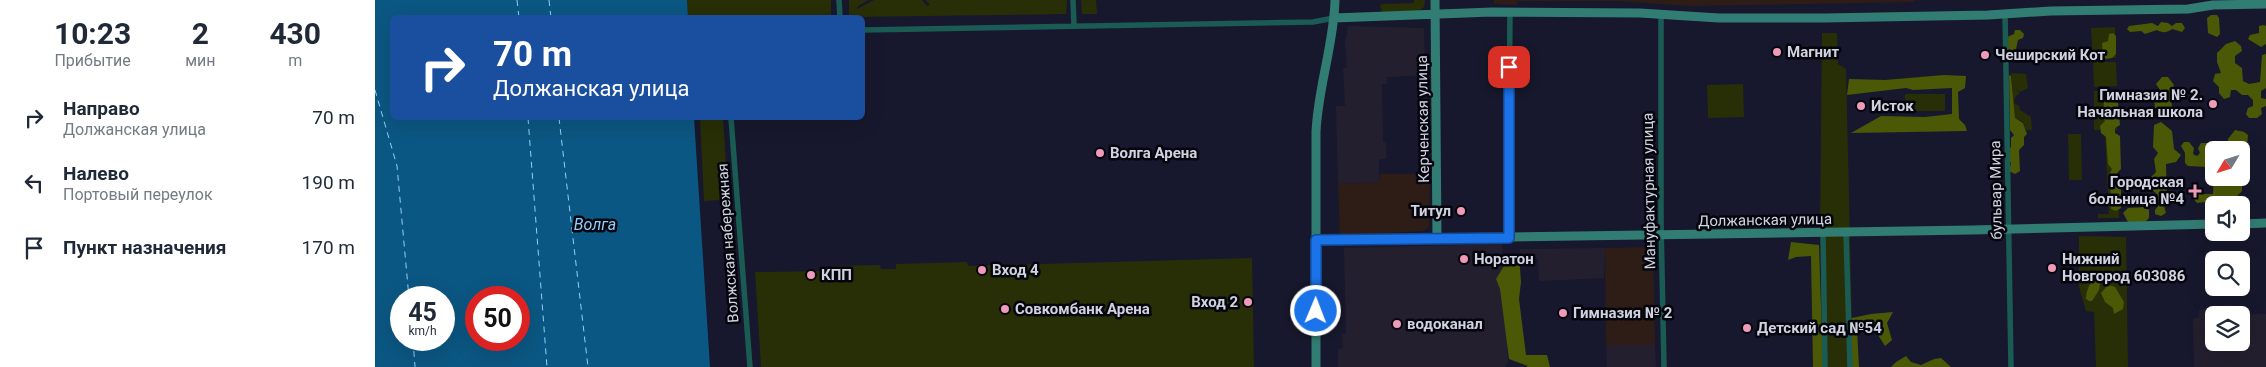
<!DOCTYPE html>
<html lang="ru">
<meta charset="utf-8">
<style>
body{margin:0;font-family:Roboto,sans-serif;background:#f6f6f7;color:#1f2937;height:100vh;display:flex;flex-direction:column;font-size:19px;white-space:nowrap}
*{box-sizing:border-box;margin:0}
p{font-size:16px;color:#747a83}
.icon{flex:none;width:28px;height:28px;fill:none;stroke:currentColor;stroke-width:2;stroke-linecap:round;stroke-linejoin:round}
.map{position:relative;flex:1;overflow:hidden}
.drawer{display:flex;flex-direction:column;background:#fff;width:375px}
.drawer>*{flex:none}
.hud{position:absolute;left:15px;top:15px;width:475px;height:105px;border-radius:8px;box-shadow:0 5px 20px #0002;background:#1a4fa0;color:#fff;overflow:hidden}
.needle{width:32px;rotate:232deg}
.controls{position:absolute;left:1830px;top:141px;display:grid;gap:10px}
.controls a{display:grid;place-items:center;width:45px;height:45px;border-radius:8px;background:#fff;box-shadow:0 5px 20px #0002;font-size:25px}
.speed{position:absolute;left:15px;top:286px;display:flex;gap:10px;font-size:25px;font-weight:700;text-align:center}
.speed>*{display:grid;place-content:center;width:65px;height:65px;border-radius:50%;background:#fff;box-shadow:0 5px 20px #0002;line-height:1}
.speed small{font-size:12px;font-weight:400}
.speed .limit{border:8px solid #d22;background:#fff;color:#111}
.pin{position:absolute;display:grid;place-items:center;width:42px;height:42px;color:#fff;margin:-21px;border-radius:10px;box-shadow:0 2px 8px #0006}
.me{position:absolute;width:55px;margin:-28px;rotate:1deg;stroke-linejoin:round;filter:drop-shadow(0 0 4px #0008)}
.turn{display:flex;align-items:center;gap:18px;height:105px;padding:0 20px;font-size:22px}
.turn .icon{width:65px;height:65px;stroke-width:2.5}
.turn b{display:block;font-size:35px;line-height:42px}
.eta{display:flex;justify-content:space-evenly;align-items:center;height:85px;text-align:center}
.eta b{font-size:30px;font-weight:700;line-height:35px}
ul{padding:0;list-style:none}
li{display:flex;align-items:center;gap:15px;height:65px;padding:0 20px}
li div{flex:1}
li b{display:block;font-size:19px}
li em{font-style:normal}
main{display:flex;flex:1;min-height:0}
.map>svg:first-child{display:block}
</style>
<main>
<section class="drawer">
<div class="eta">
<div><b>10:23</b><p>Прибытие</p></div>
<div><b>2</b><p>мин</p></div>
<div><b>430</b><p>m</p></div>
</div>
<ul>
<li><svg class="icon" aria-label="right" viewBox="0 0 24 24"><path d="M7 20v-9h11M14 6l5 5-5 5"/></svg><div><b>Направо</b><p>Должанская улица</p></div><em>70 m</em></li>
<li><svg class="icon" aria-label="left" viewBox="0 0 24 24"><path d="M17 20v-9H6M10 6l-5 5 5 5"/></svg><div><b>Налево</b><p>Портовый переулок</p></div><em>190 m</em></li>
<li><svg class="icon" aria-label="arrive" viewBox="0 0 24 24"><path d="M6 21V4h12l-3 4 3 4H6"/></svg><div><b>Пункт назначения</b></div><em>170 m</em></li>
</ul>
</section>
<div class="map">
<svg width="1891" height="367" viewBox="0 0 1891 367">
<rect width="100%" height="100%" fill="#17182d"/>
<!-- commercial -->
<path fill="#2e1d16" d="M 1119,0 L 1540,0 L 1540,2 L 1315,6 L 1242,1 L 1142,1 L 1142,5 L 1119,4 Z
M 1005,174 L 1055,174 L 1054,227 L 1049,231 L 965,236 L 963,184 L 1004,182 Z
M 1278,247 L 1280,345 L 1231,345 L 1230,248 Z"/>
<!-- industrial -->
<path fill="#241f2e" d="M 973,26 L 1049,28 L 1050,75 L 1012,77 L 1012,84 L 1007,84 L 1008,142 L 1011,143 L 1011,159 L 1004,159 L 1004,182 L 963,184 L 961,106 L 970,106 L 968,68 L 972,67 L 970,44 Z
M 1127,244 L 1133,362 L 1130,367 L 963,367 L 963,349 L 968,348 L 967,334 L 971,334 L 969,248 Z
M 1230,248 L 1229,278 L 1164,281 L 1163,258 L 1146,259 L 1145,255 L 1145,249 Z
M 1855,305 L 1866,315 L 1839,315 L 1839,342 L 1866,342 L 1866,315 L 1891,314 L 1891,367 L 1819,367 L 1818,319 L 1824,317 L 1824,310 Z
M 1231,345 L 1280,345 L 1281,367 L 1232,367 Z"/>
<!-- green -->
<path fill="#282f06" d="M 312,0 L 456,0 L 456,17 L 313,17 Z
M 474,0 L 493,0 L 482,7 L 482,9 L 499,0 L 547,0 L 552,6 L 555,5 L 551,0 L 692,0 L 691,14 L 476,17 L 474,15 Z
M 706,0 L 721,0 L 722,14 L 707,14 Z
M 1039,0 L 1050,0 L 1049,7 L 1043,11 L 1007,12 L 1005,6 L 1007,4 L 1039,3 Z
M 1740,27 L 1741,58 L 1718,58 L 1716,28 Z
M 1447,33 L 1462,33 L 1463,64 L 1471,69 L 1478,367 L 1448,367 L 1445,227 Z
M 1718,62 L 1741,62 L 1742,86 L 1719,87 Z
M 1636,73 L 1651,74 L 1653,88 L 1645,92 L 1638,87 L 1645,93 L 1640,97 L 1639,103 L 1644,106 L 1645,110 L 1656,117 L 1657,130 L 1651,130 L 1648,122 L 1640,118 Z
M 1368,84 L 1369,117 L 1333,118 L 1332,85 Z
M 1719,91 L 1742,91 L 1742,130 L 1719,130 Z
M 1530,94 L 1570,94 L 1570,111 L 1530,111 Z
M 325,118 L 348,118 L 353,194 L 345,200 L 329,201 Z
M 1693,134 L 1706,134 L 1707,180 L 1694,180 Z
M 1730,135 L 1742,135 L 1744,218 L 1723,218 L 1723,214 L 1734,214 Z
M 1704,236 L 1751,237 L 1753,367 L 1721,367 L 1719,312 L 1711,311 L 1704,287 Z
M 877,258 L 879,367 L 386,367 L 380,272 L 456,271 L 456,266 L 505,265 L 506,269 L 521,269 L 521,264 L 592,262 L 593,266 Z"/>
<!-- forest -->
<path fill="#4b5806" d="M 1836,15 L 1842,15 L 1844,18 L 1845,34 L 1842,37 L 1833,33 L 1832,18 Z
M 1786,22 L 1793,23 L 1797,26 L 1801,23 L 1807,23 L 1810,28 L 1807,32 L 1797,29 C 1792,33 1787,33 1782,30 L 1770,34 L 1766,31 L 1755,32 L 1752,29 L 1754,26 L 1777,23 L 1783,26 Z
M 1889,25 L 1891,26 L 1891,44 L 1886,47 L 1873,39 L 1875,35 L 1884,33 L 1884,26 Z
M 1640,30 L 1645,30 L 1649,34 L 1648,38 L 1643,40 L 1641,49 L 1636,52 L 1632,50 L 1632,37 L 1639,34 Z
M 1738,33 L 1741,36 L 1741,54 L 1737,58 L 1731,59 L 1728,56 L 1727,43 L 1733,41 L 1734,34 Z
M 1860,41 L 1866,46 L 1867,51 L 1860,56 L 1860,63 L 1867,68 L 1868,81 L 1874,84 L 1885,82 L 1887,55 L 1891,54 L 1891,88 L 1886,91 L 1886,98 L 1891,99 L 1891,106 L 1886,108 L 1887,114 L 1882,118 L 1874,118 L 1871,114 L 1873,108 L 1878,106 L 1878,100 L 1873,95 L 1867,95 L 1861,90 L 1856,90 L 1855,97 L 1849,99 L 1844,93 L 1844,87 L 1838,81 L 1840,74 L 1846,73 L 1842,62 L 1842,53 L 1851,44 Z
M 1569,75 L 1591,76 L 1590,88 L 1583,92 L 1584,119 L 1590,125 L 1592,131 L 1476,133 L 1506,116 L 1550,117 L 1577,114 L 1577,88 L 1538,90 L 1531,88 L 1472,95 L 1474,79 L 1510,80 Z
M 1634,75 L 1636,76 L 1640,118 L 1648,123 L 1652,134 L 1649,137 L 1649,145 L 1644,150 L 1645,171 L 1640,174 L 1634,171 L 1636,163 L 1634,160 L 1633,150 L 1636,147 L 1636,138 L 1639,135 L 1635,130 Z
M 1787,77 L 1793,77 L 1799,85 L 1796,95 L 1797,107 L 1790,111 L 1780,108 L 1779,96 L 1785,90 L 1781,84 Z
M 1736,99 L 1743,103 L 1745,125 L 1740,128 L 1740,133 L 1745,136 L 1746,169 L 1742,173 L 1746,177 L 1746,208 L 1741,211 L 1736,209 L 1735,173 L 1737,169 L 1733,164 L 1731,137 L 1726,133 L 1725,126 L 1730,121 L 1727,117 L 1729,102 Z
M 1786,122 L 1797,131 L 1799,149 L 1806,155 L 1801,162 L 1791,164 L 1792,201 L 1789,206 L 1791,213 L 1786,216 L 1780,214 L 1780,210 L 1784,205 L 1783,195 L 1776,189 L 1776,177 L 1781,172 L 1779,159 L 1783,153 L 1778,147 L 1779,125 Z
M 1860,130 L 1869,132 L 1873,135 L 1872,146 L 1869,150 L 1870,160 L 1866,164 L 1866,150 L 1852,150 L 1853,139 Z
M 1809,142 L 1814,142 L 1819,148 L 1818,154 L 1822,156 L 1825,153 L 1823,148 L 1826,143 L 1832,143 L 1836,148 L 1838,162 L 1832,167 L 1813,166 L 1810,163 L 1810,153 L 1806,146 Z
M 1839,165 L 1839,178 L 1851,178 L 1853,183 L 1858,183 L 1859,178 L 1866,178 L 1867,174 L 1867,191 L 1862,196 L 1851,197 L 1851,205 L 1839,205 L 1838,212 L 1835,208 L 1838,204 L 1838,201 L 1822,203 L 1818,198 L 1820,194 L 1838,194 Z
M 1771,207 L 1774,210 L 1774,218 L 1769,223 L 1753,222 L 1748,213 L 1753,208 Z
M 1416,242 L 1444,245 L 1448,367 L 1438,367 L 1436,256 L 1421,257 L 1413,260 Z
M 1144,254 L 1146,282 L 1144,299 L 1151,355 L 1172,355 L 1175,367 L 1151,367 L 1153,366 L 1134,359 L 1125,289 L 1121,279 L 1135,256 Z
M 1726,280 L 1724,290 L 1717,301 L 1714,301 L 1711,299 C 1711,292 1713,287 1717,281 Z
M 1733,285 L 1740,287 L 1749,302 L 1748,309 L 1739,314 L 1738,308 L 1730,302 L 1726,293 Z
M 1518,312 L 1512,323 L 1517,340 L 1510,346 L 1498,327 L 1482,329 L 1484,367 L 1473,367 L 1472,319 L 1496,314 Z
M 1531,356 L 1536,362 L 1546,365 L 1559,359 L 1566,358 L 1576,367 L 1516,367 L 1521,362 Z"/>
<!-- water -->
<path fill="#0b5783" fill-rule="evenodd" d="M 0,0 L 312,0 L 313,17 L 18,18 L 18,118 L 319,118 L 335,367 L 0,367 ZM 26,298 L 69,298 L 69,340 L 26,340 ZM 101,298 L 144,298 L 144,340 L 101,340 Z"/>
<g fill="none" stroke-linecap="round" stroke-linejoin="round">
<!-- ferry -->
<path stroke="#91cffe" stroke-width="1" stroke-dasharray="6 5" stroke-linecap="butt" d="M 142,0 L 144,18
M 174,0 L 176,18
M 0,90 L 22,166 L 34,298
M 153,118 L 172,367
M 184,118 L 213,367
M 38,340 L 40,367"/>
<!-- street -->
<path stroke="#1a5c54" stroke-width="5.5" d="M 464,0 L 465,18
M 698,0 L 699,26
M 1630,13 L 1636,367
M 1286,15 L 1286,221 L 1289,367
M 488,30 L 938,22 L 959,18
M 356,118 L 375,367
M 1448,232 L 1450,367
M 1471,233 L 1475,367
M 1133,237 L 1135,13"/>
<!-- secondary -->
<path stroke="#327d73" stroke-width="9" d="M 1060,0 L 1062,238
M 959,18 L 1117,12 L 1265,13 L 1344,18 L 1449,18 L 1613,15 L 1676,11 L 1813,9 L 1838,5 L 1891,4
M 1866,224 L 1891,223
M 941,240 L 1597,230 L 1839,224
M 941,367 L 941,132 C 943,87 959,44 960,0"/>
</g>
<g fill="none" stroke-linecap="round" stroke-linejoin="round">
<!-- route casing -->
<g stroke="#114b97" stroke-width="12">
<path id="route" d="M 941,311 L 941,240 L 1134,238 L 1134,67"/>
</g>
<!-- route -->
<use href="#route" stroke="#1a73e8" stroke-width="9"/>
</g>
<!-- markers -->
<g fill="#ef9ab8" stroke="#05050d" stroke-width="2">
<circle cx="1402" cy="52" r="5"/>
<circle cx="1610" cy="55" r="5"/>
<circle cx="1838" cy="104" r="5"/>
<circle cx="1486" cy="106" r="5"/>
<circle cx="725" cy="153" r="5"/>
<path d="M1817.5 183.5h5v5h5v5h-5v5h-5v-5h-5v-5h5z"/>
<circle cx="1086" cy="211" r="5"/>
<circle cx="1089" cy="259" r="5"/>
<circle cx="1677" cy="268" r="5"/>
<circle cx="607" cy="270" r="5"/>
<circle cx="436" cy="275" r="5"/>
<circle cx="873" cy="302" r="5"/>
<circle cx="630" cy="309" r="5"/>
<circle cx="1188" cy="313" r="5"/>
<circle cx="1022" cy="324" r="5"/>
<circle cx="1372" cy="328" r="5"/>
</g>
<g text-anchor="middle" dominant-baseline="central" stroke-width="5" stroke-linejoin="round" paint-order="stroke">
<!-- poi labels -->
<g font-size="15" font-weight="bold" fill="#d0d2e0" stroke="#05050d" text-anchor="start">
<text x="1412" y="52">Магнит</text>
<text x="1620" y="55">Чеширский Кот</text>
<text x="1828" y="95" text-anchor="end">Гимназия № 2.<tspan x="1828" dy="17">Начальная школа</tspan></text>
<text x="1496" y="106">Исток</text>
<text x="735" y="153">Волга Арена</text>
<text x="1809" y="182" text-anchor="end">Городская<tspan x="1809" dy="17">больница №4</tspan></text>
<text x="1076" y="211" text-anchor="end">Титул</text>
<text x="1099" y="259">Норатон</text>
<text x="1687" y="259">Нижний<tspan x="1687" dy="17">Новгород 603086</tspan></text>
<text x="617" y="270">Вход 4</text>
<text x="446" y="275">КПП</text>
<text x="863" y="302" text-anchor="end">Вход 2</text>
<text x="640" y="309">Совкомбанк Арена</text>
<text x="1198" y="313">Гимназия № 2</text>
<text x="1032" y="324">водоканал</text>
<text x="1382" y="328">Детский сад №54</text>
</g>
<!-- street labels -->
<g font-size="15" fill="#d0d2e0" stroke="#05050d">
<text transform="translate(1048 119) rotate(-91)">Керченская улица</text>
<text transform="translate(1621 190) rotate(-91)">бульвар Мира</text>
<text transform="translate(1274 191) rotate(-91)">Мануфактурная улица</text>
<text transform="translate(1390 220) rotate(-1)">Должанская улица</text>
<text transform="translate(353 243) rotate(-94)">Волжская набережная</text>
</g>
<!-- water labels -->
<g font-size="16" font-style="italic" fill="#91cffe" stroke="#05050d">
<text x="220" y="224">Волга</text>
</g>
</g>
</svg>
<div class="controls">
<a><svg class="needle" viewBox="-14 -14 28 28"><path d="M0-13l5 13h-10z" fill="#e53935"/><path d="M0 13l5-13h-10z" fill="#747a83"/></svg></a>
<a><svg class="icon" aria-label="sound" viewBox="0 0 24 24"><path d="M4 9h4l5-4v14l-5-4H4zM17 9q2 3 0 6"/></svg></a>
<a><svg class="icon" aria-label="search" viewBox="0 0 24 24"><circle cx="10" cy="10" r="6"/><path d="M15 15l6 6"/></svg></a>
<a><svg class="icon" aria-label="layers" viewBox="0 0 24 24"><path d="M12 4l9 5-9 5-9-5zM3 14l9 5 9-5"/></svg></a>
</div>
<div class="speed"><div>45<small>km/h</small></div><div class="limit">50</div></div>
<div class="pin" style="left:1134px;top:67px;background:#d93025"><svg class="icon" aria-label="arrive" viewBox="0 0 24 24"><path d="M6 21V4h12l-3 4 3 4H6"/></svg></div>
<svg class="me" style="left:941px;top:311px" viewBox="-20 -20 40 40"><circle r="17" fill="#1a73e8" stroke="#fff" stroke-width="3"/><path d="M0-11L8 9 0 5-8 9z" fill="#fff"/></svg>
<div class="hud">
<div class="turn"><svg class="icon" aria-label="right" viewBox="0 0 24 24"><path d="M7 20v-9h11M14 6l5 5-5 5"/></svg><div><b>70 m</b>Должанская улица</div></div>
</div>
</div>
</main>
